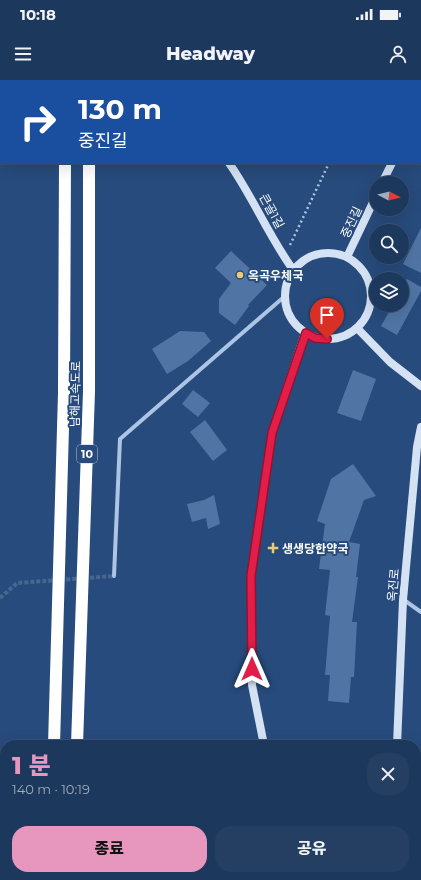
<!DOCTYPE html>
<html lang="ko">
<meta charset="utf-8">
<style>
body{margin:0;font-family:Montserrat,"Noto Sans KR",sans-serif;background:#253f63;color:#f1f3f6;height:100vh;display:flex;flex-direction:column;font-size:15px;white-space:nowrap}
*{box-sizing:border-box;margin:0}
p{font-size:13px;color:#a0acbc}
.icon{flex:none;width:22px;height:22px;fill:none;stroke:currentColor;stroke-width:2;stroke-linecap:round;stroke-linejoin:round}
.map{position:relative;flex:1;overflow:hidden}
.side{position:absolute;left:0px;top:660px;width:421px;height:140px;display:flex;flex-direction:column;background:#1d385d;border-radius:16px 16px 0 0;box-shadow:0 4px 16px #0002,0 0 0 1px #3b5272}
.side>*{flex:none}
.top-card{position:absolute;left:0px;top:0px;width:421px;height:84px;box-shadow:0 4px 16px #0002,0 0 0 1px #3b5272;background:#1a4fa0;color:#fff;overflow:hidden}
.needle{width:26px;rotate:97deg}
.fabs{position:absolute;left:369px;top:96px;display:grid;gap:8px}
.fabs a{display:grid;place-items:center;width:40px;height:40px;border-radius:50%;background:#1d385d;box-shadow:0 4px 16px #0002,0 0 0 1px #3b5272;font-size:20px}
.pin{position:absolute;display:grid;place-items:center;width:34px;height:34px;color:#fff;margin:-41px -17px;border-radius:50% 50% 50% 0;rotate:-45deg;box-shadow:0 0 4px #0007}
.pin .icon{rotate:45deg}
.me{position:absolute;width:44px;margin:-22px;rotate:0deg;stroke-linejoin:round;filter:drop-shadow(0 0 3px #0008)}
.turn{display:flex;align-items:center;gap:14px;height:84px;padding:0 12px;font-size:18px}
.turn .icon{width:52px;height:52px;stroke-width:2.5}
.turn b{display:block;font-size:28px;line-height:34px}
.round{display:grid;place-items:center;flex:none;width:42px;height:42px;border-radius:16px;background:#253f63}
.overview{display:flex;align-items:center;justify-content:space-between;height:68px;padding:0 12px}
h1{font-size:24px;font-weight:800;line-height:30px;color:#e797bd}
.cta{display:flex;gap:8px;margin-top:auto;padding:8px 12px}
.cta a{flex:1;height:46px;border-radius:16px;background:#e797bd;color:#111;font-size:16px;font-weight:800;line-height:46px;text-align:center}
.cta a+a{background:#253f63;color:#f1f3f6}
.status{display:flex;justify-content:space-between;align-items:center;height:28px;padding:0 20px;background:#1d385d;direction:ltr}
.status svg{height:11px;fill:currentColor}
header{display:flex;justify-content:space-between;align-items:center;height:52px;padding:0 12px;background:#1d385d;font-size:18px;font-weight:800}
.map>svg:first-child{display:block}
</style>
<div class="status"><b>10:18</b><svg viewBox="0 0 49 12"><path d="M0 12V9h3v3zM5 12V6h3v6zM10 12V3h3v9zM15 12V0h3v12zM26 1h20v11H26zM47 4h2v5h-2z"/></svg></div>
<header><svg class="icon" aria-label="menu" viewBox="0 0 24 24"><path d="M4 6h16M4 12h16M4 18h16"/></svg>Headway<svg class="icon" aria-label="person" viewBox="0 0 24 24"><circle cx="12" cy="8" r="4"/><path d="M4 21q1-7 8-7t8 7"/></svg></header>
<div class="map">
<svg width="421" height="800" viewBox="0 0 421 800">
<rect width="100%" height="100%" fill="#274b7c"/>
<!-- building -->
<path fill="#5075a5" d="M 421,148 L 421,193 L 403,184 Z
M 231,171 L 267,205 L 248,225 L 249,226 L 235,245 L 219,233 L 219,219 L 231,203 L 215,188 Z
M 407,199 L 421,207 L 421,211 L 397,255 L 381,246 L 393,225 L 402,225 L 402,208 Z
M 180,251 L 204,252 L 211,261 L 188,281 L 167,294 L 152,269 Z
M 353,290 L 376,299 L 361,341 L 337,333 Z
M 193,310 L 210,323 L 198,337 L 182,324 Z
M 205,340 L 227,370 L 213,381 L 190,352 Z
M 353,384 L 376,416 L 364,420 L 349,462 L 360,464 L 356,497 L 358,497 L 352,542 L 357,542 L 354,597 L 351,597 L 349,623 L 328,621 L 330,595 L 325,595 L 330,536 L 325,535 L 330,490 L 319,489 L 325,444 L 317,441 L 331,399 Z
M 214,415 L 220,444 L 208,449 L 206,438 L 192,442 L 187,424 L 204,420 Z"/>
<g fill="none" stroke-linecap="round" stroke-linejoin="round">
<!-- street-tunnel -->
<path stroke="#476690" stroke-width="4" stroke-dasharray="4 2" stroke-linecap="butt" d="M 0,518 L 17,503 L 114,496"/>
<!-- path -->
<path stroke="#adc5e4" stroke-width="2.5" stroke-dasharray="2 3" stroke-linecap="butt" d="M 367,1 L 367,0
M 290,165 L 329,83"/>
<!-- street -->
<path stroke="#adc5e4" stroke-width="4" d="M 114,496 L 120,359 L 285,216
M 404,520 L 421,532"/>
<!-- secondary -->
<path stroke="#d5e2f4" stroke-width="8" d="M 0,8 L 1,8
M 420,23 L 421,21
M 229,83 C 253,117 269,157 294,191
M 382,103 L 392,83
M285 216a43 43 0 1 1 86 0a43 43 0 1 1-86 0Z
M 347,177 L 376,116
M 357,248 L 390,282 L 421,306
M 264,665 L 252,605 L 251,496 L 272,353 L 305,253
M 397,665 L 403,520 L 417,367 L 421,347
M 294,795 L 295,800
M 389,800 L 390,795"/>
<!-- highway -->
<path stroke="#fff" stroke-width="12" d="M 89,0 L 89,1
M 66,1 L 66,0
M 54,665 L 64,313 L 65,83
M 77,665 L 89,311 L 89,83
M 41,800 L 41,795
M 64,800 L 64,795"/>
</g>
<g fill="none" stroke-linecap="round" stroke-linejoin="round">
<!-- route casing -->
<g stroke="#92132f" stroke-width="10">
<path id="route" d="M 252,589 L 251,496 L 272,353 L 306,253 L 315,258 L 327,259"/>
</g>
<!-- route -->
<use href="#route" stroke="#e11d48" stroke-width="7"/>
</g>
<!-- markers -->
<g fill="#eccb73" stroke="#274b7c" stroke-width="1.5">
<circle cx="240" cy="195" r="4"/>
<path d="M271 462h4v4h4v4h-4v4h-4v-4h-4v-4h4z"/>
</g>
<g text-anchor="middle" dominant-baseline="central" stroke-width="4" stroke-linejoin="round" paint-order="stroke">
<!-- shield labels -->
<rect fill="#274b7c" stroke="#bec9d8" stroke-width="1" x="77" y="365" width="20" height="18" rx="3"/>
<g font-size="11" font-weight="bold" fill="#fff">
<text x="87" y="374">10</text>
</g>
<!-- street labels -->
<g font-size="12" fill="#fff" stroke="#274b7c">
<text transform="translate(272 131) rotate(61)">큰골1길</text>
<text transform="translate(351 142) rotate(-65)">중진길</text>
<text transform="translate(75 314) rotate(-89)">남해고속도로</text>
<text transform="translate(393 505) rotate(-85)">옥진로</text>
</g>
<!-- poi labels -->
<g font-size="12" font-weight="bold" fill="#fff" stroke="#274b7c" text-anchor="start">
<text x="248" y="195">옥곡우체국</text>
<text x="282" y="468">생생당한약국</text>
</g>
</g>
</svg>
<div class="fabs">
<a><svg class="needle" viewBox="-14 -14 28 28"><path d="M0-13l5 13h-10z" fill="#e53935"/><path d="M0 13l5-13h-10z" fill="#a0acbc"/></svg></a>
<a><svg class="icon" aria-label="search" viewBox="0 0 24 24"><circle cx="10" cy="10" r="6"/><path d="M15 15l6 6"/></svg></a>
<a><svg class="icon" aria-label="layers" viewBox="0 0 24 24"><path d="M12 4l9 5-9 5-9-5zM3 14l9 5 9-5"/></svg></a>
</div>
<div class="pin" style="left:327px;top:259px;background:#d93025"><svg class="icon" aria-label="arrive" viewBox="0 0 24 24"><path d="M6 21V4h12l-3 4 3 4H6"/></svg></div>
<svg class="me" style="left:252px;top:589px" viewBox="-20 -20 40 40"><path d="M0-17L14 15 0 8-14 15z" fill="#e11d48" stroke="#fff" stroke-width="4"/></svg>
<div class="top-card">
<div class="turn"><svg class="icon" aria-label="right" viewBox="0 0 24 24"><path d="M7 20v-9h11M14 6l5 5-5 5"/></svg><div><b>130 m</b>중진길</div></div>
</div>
<section class="side">
<div class="overview"><div><h1>1 분</h1><p>140 m · 10:19</p></div><a class="round"><svg class="icon" aria-label="close" viewBox="0 0 24 24"><path d="M6 6l12 12M18 6L6 18"/></svg></a></div>
<div class="cta"><a>종료</a><a>공유</a></div>
</section>
</div>
